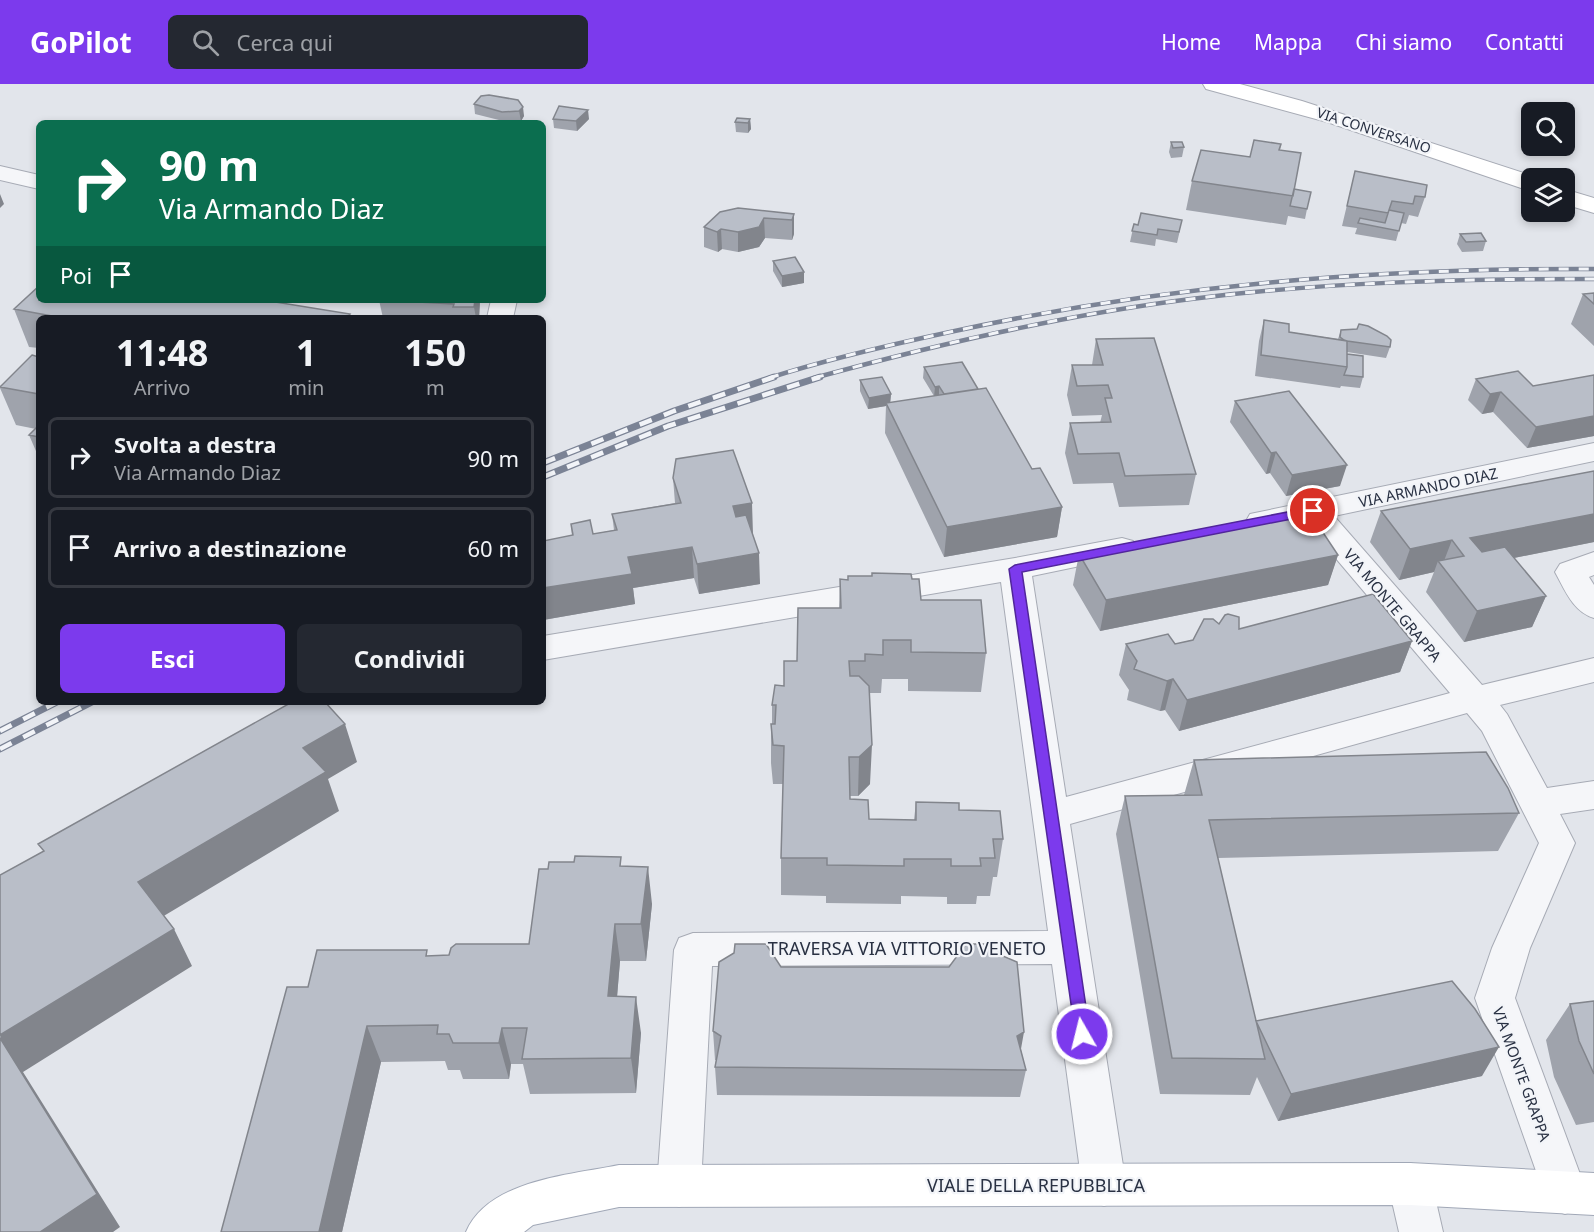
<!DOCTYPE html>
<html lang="it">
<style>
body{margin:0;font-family:"Noto Sans",sans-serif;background:#242831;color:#f1f3f6;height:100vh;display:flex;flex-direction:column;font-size:22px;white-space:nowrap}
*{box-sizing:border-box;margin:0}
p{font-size:20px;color:#9ea1a6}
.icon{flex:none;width:33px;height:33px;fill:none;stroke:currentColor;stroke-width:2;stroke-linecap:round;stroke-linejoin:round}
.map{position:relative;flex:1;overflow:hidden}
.sheet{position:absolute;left:36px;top:231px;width:510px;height:390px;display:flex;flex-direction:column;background:#171b24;border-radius:9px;box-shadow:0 3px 9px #0003}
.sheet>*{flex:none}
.hud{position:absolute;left:36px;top:36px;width:510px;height:183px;border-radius:9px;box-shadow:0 3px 9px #0003;background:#0b6e4f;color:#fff;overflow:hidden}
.controls{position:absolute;left:1521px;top:18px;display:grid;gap:12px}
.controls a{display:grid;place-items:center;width:54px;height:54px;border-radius:9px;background:#171b24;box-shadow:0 3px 9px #0003;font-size:30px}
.pin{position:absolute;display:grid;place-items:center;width:51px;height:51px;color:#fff;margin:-26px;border:3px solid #fff;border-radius:50%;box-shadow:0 2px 6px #0007}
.me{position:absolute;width:66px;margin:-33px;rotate:352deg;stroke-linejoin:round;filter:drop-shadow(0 0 4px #0008)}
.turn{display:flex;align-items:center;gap:21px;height:126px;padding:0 24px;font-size:27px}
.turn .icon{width:78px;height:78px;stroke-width:2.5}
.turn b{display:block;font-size:42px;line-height:51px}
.then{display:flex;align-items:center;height:57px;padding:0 24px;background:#0003;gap:12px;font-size:22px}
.eta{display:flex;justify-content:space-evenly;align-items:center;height:102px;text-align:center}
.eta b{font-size:36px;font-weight:700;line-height:42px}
.primary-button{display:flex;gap:12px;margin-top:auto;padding:12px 24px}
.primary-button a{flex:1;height:69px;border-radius:9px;background:#7c3aed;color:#fff;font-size:24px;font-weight:700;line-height:69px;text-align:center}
.primary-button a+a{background:#242831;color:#f1f3f6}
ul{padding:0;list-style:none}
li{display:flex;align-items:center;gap:18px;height:81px;margin:0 12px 9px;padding:0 12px;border:3px solid #363941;border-radius:9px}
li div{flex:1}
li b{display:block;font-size:22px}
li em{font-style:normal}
header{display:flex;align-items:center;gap:36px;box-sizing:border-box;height:84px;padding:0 30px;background:#7c3aed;color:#fff}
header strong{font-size:28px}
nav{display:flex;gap:33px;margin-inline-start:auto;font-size:21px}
.search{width:420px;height:54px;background:#242831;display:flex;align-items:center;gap:15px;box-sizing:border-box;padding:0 21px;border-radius:9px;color:#9ea1a6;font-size:22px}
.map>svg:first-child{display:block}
</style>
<header>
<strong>GoPilot</strong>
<div class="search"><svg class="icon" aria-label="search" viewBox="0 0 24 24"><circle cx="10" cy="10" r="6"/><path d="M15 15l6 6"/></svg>Cerca qui</div>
<nav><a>Home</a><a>Mappa</a><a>Chi siamo</a><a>Contatti</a></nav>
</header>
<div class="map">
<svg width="1594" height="1148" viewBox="0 0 1594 1148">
<rect width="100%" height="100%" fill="#e2e5eb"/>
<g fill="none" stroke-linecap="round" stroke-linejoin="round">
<!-- minor casing -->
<g stroke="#a7abb5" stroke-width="2">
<path id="minor" d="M 0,82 L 39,91 L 39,105 L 0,96 Z
M 491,216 L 517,216 L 513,234 L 487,234 Z
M 1594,359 L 1594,377 L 1334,432 L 1482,601 L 1594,574 L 1594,598 L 1500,621 L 1507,630 L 1547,704 L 1594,697 L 1594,725 L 1560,730 L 1575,759 L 1530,864 L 1515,914 L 1587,1109 L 1581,1124 L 1565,1130 L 1549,1124 L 1475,914 L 1492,864 L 1539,759 L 1482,647 L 1467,629 L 1070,740 L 1126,1101 L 1119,1116 L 1104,1122 L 1089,1116 L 1082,1101 L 1052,880 L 712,882 L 701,1102 L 694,1117 L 679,1123 L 664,1117 L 657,1102 L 674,866 L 679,854 L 693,849 L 1048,847 L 1001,498 L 543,576 L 543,552 L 1015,474 L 1122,454 L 1133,457 L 1137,464 L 1133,471 L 1032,492 L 1066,713 L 1450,609 L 1305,438 L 1261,447 L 1250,444 L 1246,437 L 1250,430 Z
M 1594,468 L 1594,491 L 1589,493 L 1594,501 L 1594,534 C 1573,528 1565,506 1555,488 L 1560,480 Z
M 1410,1079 L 1425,1085 L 1432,1100 L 1443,1148 L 1399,1148 L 1388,1100 L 1395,1085 Z"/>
</g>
<!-- secondary casing -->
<g stroke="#a7abb5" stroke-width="2">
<path id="secondary" d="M 1203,0 L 1240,0 L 1302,17 L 1539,94 L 1532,94 L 1532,107 L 1524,105 L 1327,38 L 1206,5 Z
M 1564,105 L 1594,114 L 1594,129 L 1564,120 Z"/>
</g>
<!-- primary casing -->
<g stroke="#a1a8b7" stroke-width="2">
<path id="primary" d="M 1410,1079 L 1594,1089 L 1594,1131 L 1410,1121 L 619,1123 L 533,1141 L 524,1148 L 466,1148 C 488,1096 570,1091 619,1081 Z"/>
</g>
<!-- minor -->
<use href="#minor" fill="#f5f6f9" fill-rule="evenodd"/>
<!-- secondary -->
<use href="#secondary" fill="#fff" fill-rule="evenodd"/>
<!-- primary -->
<use href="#primary" fill="#fff" fill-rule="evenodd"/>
<!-- rail-far1 casing -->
<g stroke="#7b8395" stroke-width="4.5">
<path id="rail-far1" d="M 769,294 C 828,275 889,261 950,248 C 1165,201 1374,184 1594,185
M 814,294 C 938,260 1063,231 1191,215 C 1325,198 1459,195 1594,195"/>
</g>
<!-- rail casing -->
<g stroke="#7b8395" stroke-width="7">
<path id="rail" d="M 543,379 L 674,327 L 774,293
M 543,393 L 668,342 L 820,293
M 0,647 L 57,618
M 0,665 L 92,618"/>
</g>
<!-- rail-far1 -->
<use href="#rail-far1" stroke="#f2f4f8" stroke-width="3" stroke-dasharray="10" stroke-linecap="butt"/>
<!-- rail -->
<use href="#rail" stroke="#f2f4f8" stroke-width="4.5" stroke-dasharray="13" stroke-linecap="butt"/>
</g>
<!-- wall -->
<path fill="#9fa3ac" d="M 518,16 L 524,32 L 521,37 L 503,37 L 475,30 L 474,20 Z
M 553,35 L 589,35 L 577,47 L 554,44 Z
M 750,35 L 751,45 L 748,49 L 736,48 L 735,38 Z
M 1171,58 L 1184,63 L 1182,73 L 1171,74 L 1169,68 Z
M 1281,60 L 1280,66 L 1294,105 L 1307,125 L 1305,135 L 1288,132 L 1286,141 L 1186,126 L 1192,97 Z
M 1355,87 L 1425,113 L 1418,133 L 1409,131 L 1406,140 L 1401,139 L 1396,157 L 1355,150 L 1357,144 L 1342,142 Z
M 738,124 L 794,130 L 794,150 L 792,156 L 765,154 L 759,163 L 738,168 L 722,165 L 718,168 L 704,163 L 704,143 Z
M 1134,140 L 1180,146 L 1177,159 L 1156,155 L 1155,162 L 1130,158 Z
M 1460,150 L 1486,157 L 1483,167 L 1462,168 L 1457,160 Z
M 773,177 L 804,188 L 804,199 L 782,203 L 773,187 Z
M 1594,209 L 1594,262 L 1571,240 L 1583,210 Z
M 379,216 L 480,218 L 479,234 L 383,234 Z
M 14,225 L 350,230 L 351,234 L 39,234 L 39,264 L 29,263 Z
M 1264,236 L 1289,248 L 1338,255 L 1341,246 L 1390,263 L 1386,274 L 1347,268 L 1347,270 L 1363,293 L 1360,304 L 1341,302 L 1340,304 L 1255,292 L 1259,257 Z
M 1096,255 L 1196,390 L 1189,421 L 1119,423 L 1113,399 L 1073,400 L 1065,369 L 1070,339 L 1100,339 L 1102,331 L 1072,332 L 1067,311 L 1072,281 L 1092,281 Z
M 39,273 L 39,374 L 29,351 L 36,345 L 16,341 L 0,304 L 0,302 Z
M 924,283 L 978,305 L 1032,385 L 1062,423 L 1057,453 L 944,473 L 885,349 L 886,322 L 868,325 L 860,307 L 860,296 L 891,310 L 890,319 L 934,312 L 923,294 Z
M 1594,291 L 1594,352 L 1527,364 L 1493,328 L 1482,330 L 1468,316 L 1476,295 L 1533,302 Z
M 1235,317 L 1340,402 L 1286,412 L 1270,389 L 1266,390 L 1230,338 Z
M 1594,387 L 1594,458 L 1514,474 L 1546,512 L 1532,543 L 1464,558 L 1426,508 L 1434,488 L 1399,496 L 1370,458 L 1381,427 Z
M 673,394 L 752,419 L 752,450 L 760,500 L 699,510 L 694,494 L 633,504 L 635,520 L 543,536 L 543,457 L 572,452 L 571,440 L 593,450 L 614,446 L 612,430 L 675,419 Z
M 1079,470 L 1338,471 L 1328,501 L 1100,547 L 1073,501 Z
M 840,495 L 912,495 L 921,516 L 986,569 L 981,608 L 908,607 L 908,595 L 882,595 L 881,609 L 870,609 L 870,700 L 858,712 L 850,712 L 850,715 L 869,735 L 914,736 L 916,718 L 959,726 L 1003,755 L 997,793 L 993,793 L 990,812 L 977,812 L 976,820 L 947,820 L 947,813 L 901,812 L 901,820 L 826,819 L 826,812 L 781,811 L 781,774 L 783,700 L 773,700 L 771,679 L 771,640 L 772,640 L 772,621 L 784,602 L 797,577 L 839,524 Z
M 1239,545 L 1412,557 L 1400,588 L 1179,647 L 1165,626 L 1160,627 L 1127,616 L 1129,606 L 1119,591 L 1126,560 L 1175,560 Z
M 1194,676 L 1519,729 L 1498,767 L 1218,774 L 1256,937 L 1482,992 L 1278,1037 L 1257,993 L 1250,1011 L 1160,1010 L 1116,750 L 1125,712 L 1184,711 Z
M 622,782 L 652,820 L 646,877 L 620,877 L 617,913 L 641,949 L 636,1009 L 530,1010 L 523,980 L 511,980 L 509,995 L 463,995 L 460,986 L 448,986 L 445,977 L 381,978 L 342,1148 L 221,1148 L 308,903 L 429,872 L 449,871 L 529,860 L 548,785 Z
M 781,883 L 1021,966 L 1026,986 L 1020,1013 L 717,1011 L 715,983 L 716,976 L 715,976 L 713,947 Z
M 1594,917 L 1594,1038 L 1576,1041 L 1554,993 L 1546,956 L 1570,920 Z"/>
<!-- shaded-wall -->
<path fill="#82858c" d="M 523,23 L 524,32 L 521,37 L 519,27 Z
M 588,26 L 589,35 L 577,47 L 576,37 Z
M 750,35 L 751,45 L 748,49 L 748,39 Z
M 0,110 L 4,120 L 0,124 Z
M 794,130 L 794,150 L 792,156 L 792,136 Z
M 764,134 L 765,154 L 759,163 L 738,168 L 738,148 Z
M 721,145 L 722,165 L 718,168 L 717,148 Z
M 804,188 L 804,199 L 782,203 L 782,192 Z
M 475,216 L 480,216 L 479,234 L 476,234 L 474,223 Z
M 939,302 L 939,313 L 934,313 L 935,303 Z
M 1501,308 L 1493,328 L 1482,330 L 1490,310 Z
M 891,310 L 890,321 L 886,319 L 886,322 L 868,325 L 869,314 Z
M 1594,332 L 1594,352 L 1527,364 L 1536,343 Z
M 1276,368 L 1270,389 L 1266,390 L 1271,369 Z
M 1347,381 L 1340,402 L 1286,412 L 1292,391 Z
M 752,419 L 753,450 L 734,453 L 733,422 Z
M 1062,423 L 1057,453 L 944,473 L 947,443 Z
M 1594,430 L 1594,458 L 1459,485 L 1470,454 Z
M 1452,456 L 1442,482 L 1438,477 L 1434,488 L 1399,496 L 1410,465 Z
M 692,463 L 694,494 L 633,504 L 635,520 L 543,536 L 543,504 L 628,473 Z
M 759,469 L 760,500 L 699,510 L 697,480 Z
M 1338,471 L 1328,501 L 1100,547 L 1106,516 Z
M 1546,512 L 1532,543 L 1464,558 L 1477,527 Z
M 1412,557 L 1400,588 L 1179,647 L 1187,616 Z
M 1173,595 L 1165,626 L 1160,627 L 1167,597 Z
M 345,640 L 357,678 L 328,695 L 339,727 L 157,836 L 138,798 L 303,664 Z
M 872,661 L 870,700 L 858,712 L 859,673 Z
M 648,783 L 652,820 L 646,877 L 641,840 Z
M 615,840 L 620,877 L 614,949 L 608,912 Z
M 174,845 L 192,882 L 23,988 L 120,1143 L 113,1148 L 40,1148 L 0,951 Z
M 636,913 L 641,949 L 636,1009 L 631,974 Z
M 367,942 L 381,978 L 342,1148 L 319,1148 Z
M 502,944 L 511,980 L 509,995 L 499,959 Z
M 1024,948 L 1019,976 L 1017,952 Z
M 1499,963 L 1482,992 L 1278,1037 L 1291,1010 Z"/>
<!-- building -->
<path fill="#b9bec8" stroke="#82858c" stroke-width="1.5" d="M 489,11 L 518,16 L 523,23 L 519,27 L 502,28 L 474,20 L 481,12 Z
M 559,22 L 588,26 L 576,37 L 553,35 Z
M 737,34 L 750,35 L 748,39 L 735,38 Z
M 1254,56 L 1281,60 L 1279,66 L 1301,69 L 1293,112 L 1192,97 L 1201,66 L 1250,73 Z
M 1171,58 L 1182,58 L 1184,63 L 1173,64 Z
M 1355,87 L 1427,101 L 1425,113 L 1415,112 L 1413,120 L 1392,117 L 1388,129 L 1347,122 Z
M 1294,105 L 1311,108 L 1307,125 L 1290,122 Z
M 738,124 L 794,130 L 792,136 L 764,134 L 759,143 L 738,148 L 721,145 L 717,148 L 704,143 L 720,128 Z
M 1389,126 L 1404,129 L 1399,147 L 1358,139 L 1360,134 L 1385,139 Z
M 1141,129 L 1182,136 L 1179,148 L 1158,145 L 1157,151 L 1132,147 L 1134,140 L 1138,141 Z
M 1481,149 L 1486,157 L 1466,158 L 1460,150 Z
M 795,173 L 804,188 L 782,192 L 773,177 Z
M 39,202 L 39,216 L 263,216 L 350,230 L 347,234 L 63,234 L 14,225 Z
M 1594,209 L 1594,220 L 1583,210 Z
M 382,216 L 475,216 L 474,223 L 453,223 L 454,220 Z
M 1264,236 L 1289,240 L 1289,248 L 1347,257 L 1347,283 L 1261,271 Z
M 1359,240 L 1368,242 L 1387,252 L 1391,256 L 1390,263 L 1347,257 L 1344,256 L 1340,253 L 1341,246 L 1357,245 Z
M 1154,254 L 1196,390 L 1125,392 L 1119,369 L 1078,370 L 1070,339 L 1111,338 L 1105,314 L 1112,314 L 1108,301 L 1077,302 L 1072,281 L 1103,281 L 1096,255 Z
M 1347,270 L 1363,272 L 1363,293 L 1344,291 L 1347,283 Z
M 32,271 L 39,273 L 39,310 L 0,303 Z
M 962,278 L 978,305 L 944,310 L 939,302 L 935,303 L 924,283 Z
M 1518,287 L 1533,302 L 1594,291 L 1594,332 L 1536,343 L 1501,308 L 1490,310 L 1476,295 Z
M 882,293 L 891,310 L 869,314 L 860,296 Z
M 986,304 L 1032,385 L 1040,384 L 1062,423 L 947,443 L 886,319 Z
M 1289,307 L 1347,381 L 1292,391 L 1276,368 L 1271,369 L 1235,317 Z
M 39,341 L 39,353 L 29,351 Z
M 733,366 L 752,419 L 733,422 L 736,433 L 746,431 L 759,469 L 697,480 L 692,463 L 628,473 L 632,490 L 543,504 L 543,457 L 573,451 L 571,440 L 590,436 L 593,450 L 617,446 L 612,430 L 681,419 L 673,394 L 676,375 Z
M 1594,387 L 1594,430 L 1470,454 L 1482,468 L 1505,463 L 1546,512 L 1477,527 L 1438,477 L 1464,472 L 1452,456 L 1410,465 L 1381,427 Z
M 1304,427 L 1324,450 L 1338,471 L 1106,516 L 1079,470 Z
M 872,489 L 911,490 L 912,495 L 919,495 L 921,516 L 981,516 L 986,569 L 911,568 L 911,556 L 883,556 L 883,571 L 865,570 L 865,577 L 849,577 L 850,592 L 859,592 L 869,602 L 872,661 L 859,673 L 849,673 L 850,715 L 868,716 L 869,735 L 916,736 L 916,718 L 959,719 L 959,726 L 1000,727 L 1003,755 L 993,755 L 995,774 L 980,774 L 981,782 L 951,782 L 951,775 L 904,775 L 904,782 L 827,781 L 827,774 L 781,774 L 784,662 L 773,661 L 771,640 L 775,640 L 776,621 L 772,621 L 775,601 L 784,602 L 784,577 L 797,577 L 798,524 L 841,524 L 840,495 L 848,496 L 848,492 L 872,492 Z
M 1373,510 L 1412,557 L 1187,616 L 1173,595 L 1167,597 L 1134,585 L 1137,577 L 1126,560 L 1168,550 L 1175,560 L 1193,556 L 1204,535 L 1213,535 L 1219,540 L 1225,531 L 1228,530 L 1239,533 L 1239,545 Z
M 292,618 L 325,618 L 345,640 L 303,664 L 326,688 L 138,798 L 174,845 L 0,951 L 0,791 L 44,767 L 38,760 Z
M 1486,668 L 1508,704 L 1519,729 L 1209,736 L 1265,975 L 1172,974 L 1125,712 L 1202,711 L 1194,676 Z
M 575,772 L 621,773 L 620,782 L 648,783 L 641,840 L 615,840 L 608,912 L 636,913 L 631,974 L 522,975 L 527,944 L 502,944 L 499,959 L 453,959 L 449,950 L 437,950 L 438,941 L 367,942 L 319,1148 L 221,1148 L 287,903 L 308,903 L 317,866 L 427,866 L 426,872 L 449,871 L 451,864 L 456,860 L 529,860 L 539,785 L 548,785 L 549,778 L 574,778 Z
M 735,860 L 766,860 L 781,883 L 949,883 L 966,860 L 996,860 L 998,870 L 1017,878 L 1024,948 L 1017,952 L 1026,986 L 715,983 L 721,952 L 713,947 L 719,878 L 734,869 Z
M 1452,897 L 1475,925 L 1499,963 L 1291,1010 L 1256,937 Z
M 1594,917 L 1594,990 L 1579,957 L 1570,920 Z
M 0,954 L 97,1110 L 40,1148 L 0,1148 Z"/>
<!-- route -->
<path fill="#7c3aed" stroke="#51269a" stroke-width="1.5" d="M 1313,423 L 1319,427 L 1317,430 L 1022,488 L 1090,950 L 1088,955 L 1082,957 L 1076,955 L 1009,485 L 1015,481 Z"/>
<g text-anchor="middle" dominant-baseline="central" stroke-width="4.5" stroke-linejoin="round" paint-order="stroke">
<!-- far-street labels -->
<g font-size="14" fill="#293143" stroke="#f2f4f8">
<text transform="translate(1374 46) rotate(18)">VIA CONVERSANO</text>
</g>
<!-- street labels -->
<g font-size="15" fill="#293143" stroke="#f2f4f8">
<text transform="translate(1428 403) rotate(-12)">VIA ARMANDO DIAZ</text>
<text transform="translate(1393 521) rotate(50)">VIA MONTE GRAPPA</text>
<text transform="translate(1522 990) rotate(70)">VIA MONTE GRAPPA</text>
</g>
<!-- near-street labels -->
<g font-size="18" fill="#293143" stroke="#f2f4f8">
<text x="907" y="864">TRAVERSA VIA VITTORIO VENETO</text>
<text x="1036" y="1101">VIALE DELLA REPUBBLICA</text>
</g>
</g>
</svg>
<div class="controls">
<a><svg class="icon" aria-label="search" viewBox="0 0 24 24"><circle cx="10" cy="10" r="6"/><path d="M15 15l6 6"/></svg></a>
<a><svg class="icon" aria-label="layers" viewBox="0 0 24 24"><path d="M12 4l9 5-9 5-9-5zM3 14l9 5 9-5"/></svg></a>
</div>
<div class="pin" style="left:1313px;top:427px;background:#d93025"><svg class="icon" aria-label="arrive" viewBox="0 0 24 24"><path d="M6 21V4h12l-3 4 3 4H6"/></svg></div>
<svg class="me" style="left:1082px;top:950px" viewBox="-20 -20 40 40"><circle r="17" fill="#7c3aed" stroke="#fff" stroke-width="3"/><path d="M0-11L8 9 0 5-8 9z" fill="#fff"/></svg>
<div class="hud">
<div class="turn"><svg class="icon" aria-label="right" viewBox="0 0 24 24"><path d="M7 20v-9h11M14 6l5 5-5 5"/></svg><div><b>90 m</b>Via Armando Diaz</div></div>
<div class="then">Poi<svg class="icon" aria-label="arrive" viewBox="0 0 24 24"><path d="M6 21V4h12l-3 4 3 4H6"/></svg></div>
</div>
<section class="sheet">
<div class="eta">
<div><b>11:48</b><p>Arrivo</p></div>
<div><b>1</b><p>min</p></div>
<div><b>150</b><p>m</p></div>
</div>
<ul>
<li><svg class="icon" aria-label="right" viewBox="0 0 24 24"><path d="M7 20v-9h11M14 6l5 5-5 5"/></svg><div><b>Svolta a destra</b><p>Via Armando Diaz</p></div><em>90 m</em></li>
<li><svg class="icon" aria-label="arrive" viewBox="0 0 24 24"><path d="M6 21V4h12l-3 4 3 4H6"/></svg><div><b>Arrivo a destinazione</b></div><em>60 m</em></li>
</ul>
<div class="primary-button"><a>Esci</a><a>Condividi</a></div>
</section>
</div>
